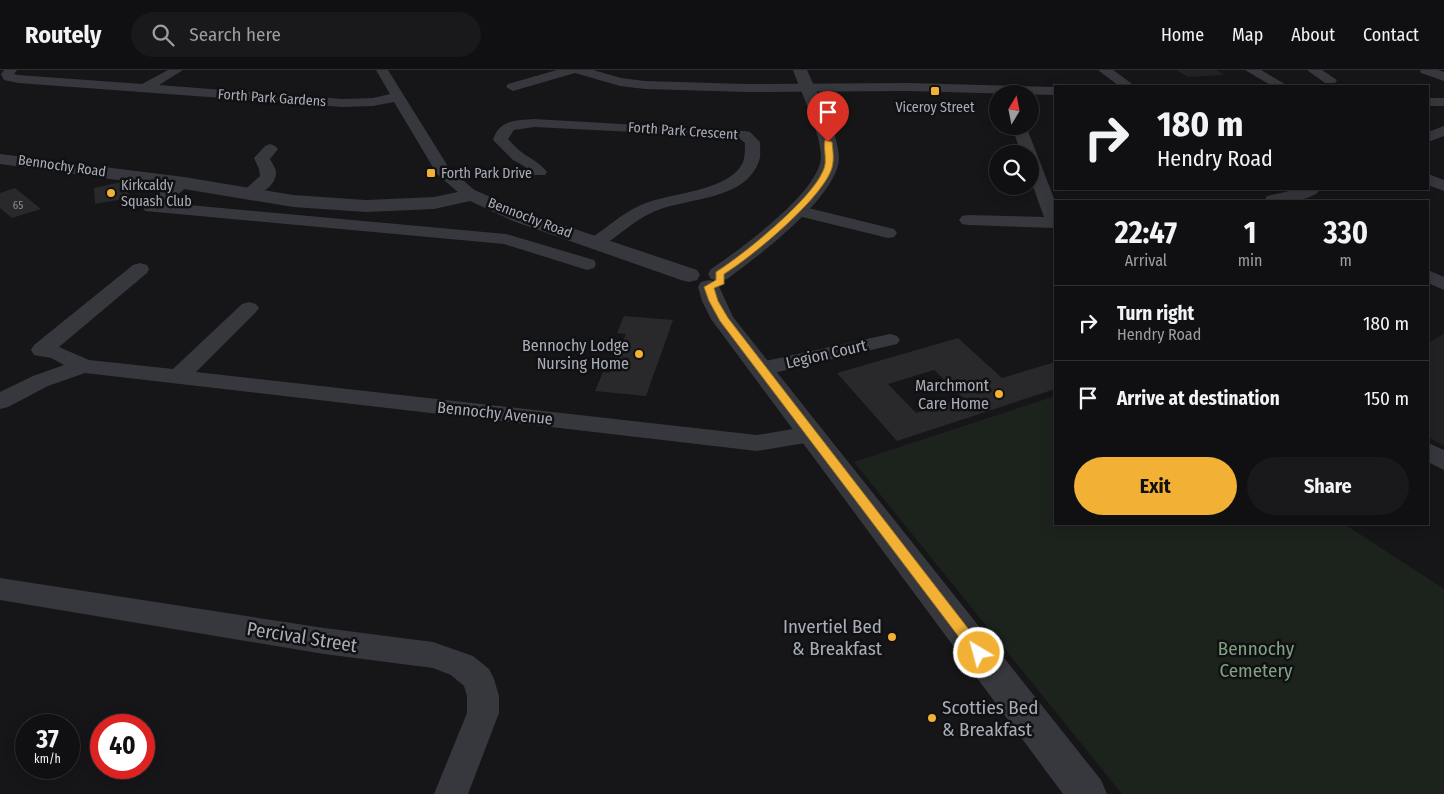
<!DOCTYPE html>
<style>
body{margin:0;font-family:"Fira Sans Condensed",sans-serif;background:#19191b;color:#f1f3f6;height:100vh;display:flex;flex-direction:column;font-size:19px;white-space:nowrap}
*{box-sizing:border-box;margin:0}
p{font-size:16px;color:#9c9d9f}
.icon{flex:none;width:28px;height:28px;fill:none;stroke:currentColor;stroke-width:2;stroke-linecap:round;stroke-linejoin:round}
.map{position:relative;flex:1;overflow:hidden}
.details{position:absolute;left:1054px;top:130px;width:375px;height:325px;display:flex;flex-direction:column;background:#101012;border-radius:0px;box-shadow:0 2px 12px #0003,0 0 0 1px #303032}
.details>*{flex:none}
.hud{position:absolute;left:1054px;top:15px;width:375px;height:105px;border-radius:0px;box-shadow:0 2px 12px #0003,0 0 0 1px #303032;background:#101012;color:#f1f3f6;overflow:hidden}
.needle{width:32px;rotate:10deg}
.tools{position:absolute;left:989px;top:15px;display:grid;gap:10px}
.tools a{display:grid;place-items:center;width:50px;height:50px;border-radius:50%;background:#101012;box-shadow:0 2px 12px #0003,0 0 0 1px #303032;font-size:25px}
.speed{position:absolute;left:15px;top:644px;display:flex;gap:10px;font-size:25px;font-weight:700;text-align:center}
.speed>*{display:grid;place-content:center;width:65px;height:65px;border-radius:50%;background:#101012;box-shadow:0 2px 12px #0003,0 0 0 1px #303032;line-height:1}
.speed small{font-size:12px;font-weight:400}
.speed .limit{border:8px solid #d22;background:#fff;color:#111}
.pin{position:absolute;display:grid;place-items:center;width:42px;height:42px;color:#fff;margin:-51px -21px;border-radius:50% 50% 50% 0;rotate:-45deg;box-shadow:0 0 5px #0007}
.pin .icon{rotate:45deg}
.me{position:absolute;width:55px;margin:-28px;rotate:323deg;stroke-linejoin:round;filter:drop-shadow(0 0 4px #0008)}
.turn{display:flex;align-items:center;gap:18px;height:105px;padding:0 20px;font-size:22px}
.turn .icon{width:65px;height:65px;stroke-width:2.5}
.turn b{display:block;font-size:35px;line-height:42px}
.eta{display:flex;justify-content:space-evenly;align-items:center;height:85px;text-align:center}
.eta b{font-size:30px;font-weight:700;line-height:35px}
.action{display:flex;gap:10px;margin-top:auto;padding:10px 20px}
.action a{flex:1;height:58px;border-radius:30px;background:#f2b134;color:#111;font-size:20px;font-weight:700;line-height:58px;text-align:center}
.action a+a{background:#19191b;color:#f1f3f6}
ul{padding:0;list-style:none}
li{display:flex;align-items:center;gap:15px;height:75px;padding:0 20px;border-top:1px solid #303032}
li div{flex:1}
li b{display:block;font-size:19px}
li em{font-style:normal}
header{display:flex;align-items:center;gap:30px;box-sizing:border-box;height:70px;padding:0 25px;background:#101012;border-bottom:1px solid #303032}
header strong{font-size:24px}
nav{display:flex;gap:28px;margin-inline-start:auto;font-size:18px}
.search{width:350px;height:45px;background:#19191b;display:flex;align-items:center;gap:12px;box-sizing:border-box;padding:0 18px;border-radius:28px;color:#9c9d9f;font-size:19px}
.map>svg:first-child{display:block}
</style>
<header>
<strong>Routely</strong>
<div class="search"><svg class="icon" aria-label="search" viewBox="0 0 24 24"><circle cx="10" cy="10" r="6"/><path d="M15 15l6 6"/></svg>Search here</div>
<nav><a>Home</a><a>Map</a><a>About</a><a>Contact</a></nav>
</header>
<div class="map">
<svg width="1444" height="724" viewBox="0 0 1444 724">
<rect width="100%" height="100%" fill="#161618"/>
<!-- built -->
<path fill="#222225" d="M 1176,0 L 1216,0 L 1224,5 L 1188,7 Z
M 1444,264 L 1444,376 L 1428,367 L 1428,273 Z"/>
<!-- green -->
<path fill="#1c231d" d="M 1055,326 L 1055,454 L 1344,454 L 1444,519 L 1444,724 L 1122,724 L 854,392 Z"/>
<!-- building -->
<path fill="#29292c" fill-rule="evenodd" d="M 122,112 L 127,113 L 129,128 L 95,134 L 94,118 Z
M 15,118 L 20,122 L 41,139 L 12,148 L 0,138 L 0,123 Z
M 624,246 L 673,250 L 646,326 L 595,321 L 603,302 L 609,303 L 626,264 L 617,263 Z
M 958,268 L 1002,308 L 1055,292 L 1055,319 L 897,371 L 837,303 ZM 934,300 L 963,328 L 916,343 L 888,314 Z"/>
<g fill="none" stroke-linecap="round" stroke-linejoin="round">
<!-- minor -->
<path fill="#37383d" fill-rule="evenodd" d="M 4,0 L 17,0 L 14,4 L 18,5 L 142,14 L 168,0 L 183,0 L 159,15 L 343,29 L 373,28 L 390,24 L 376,0 L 388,0 L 449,98 L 480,125 L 478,129 L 466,129 L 437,104 L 394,32 L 373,36 L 343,37 L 18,13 L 4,10 L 1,4 Z
M 557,0 L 593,0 L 621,8 L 645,11 L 746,14 L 908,13 L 1055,17 L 1055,25 L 908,21 L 746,22 L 645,19 L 620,16 L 575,3 L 513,21 L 506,17 L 508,14 Z
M 1098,0 L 1113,0 L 1135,16 L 1119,16 Z
M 1245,0 L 1261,0 L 1288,16 L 1272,16 Z
M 1307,0 L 1322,0 L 1337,10 L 1335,13 L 1325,13 Z
M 1420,0 L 1438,0 L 1444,2 L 1444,11 L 1421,3 Z
M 1428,28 L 1444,28 L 1444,36 L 1428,36 Z
M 534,49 L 745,61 L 750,62 L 760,72 C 760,78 761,86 759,91 C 745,132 684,127 651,143 C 634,151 619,165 603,176 L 597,177 L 591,176 L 588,172 L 591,168 C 607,158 621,144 639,136 C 667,122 729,123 743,92 C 745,87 745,79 745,73 L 740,69 L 733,67 L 534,57 L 514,60 L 508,69 C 513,74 518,80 524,84 C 533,90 540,93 547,102 L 545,105 L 533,105 L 524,96 L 513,90 L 493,70 C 499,50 516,50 534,49 Z
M 1012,56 L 1026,56 L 1055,131 L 1055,158 L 968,155 L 962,154 L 959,150 L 962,146 L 968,145 L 1044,147 L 1030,108 L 1030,84 L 1021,84 Z
M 1444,56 L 1444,66 L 1428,72 L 1428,62 Z
M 270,74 L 275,76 L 278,79 L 270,89 C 272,93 276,98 276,103 C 276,117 255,129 243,127 L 241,123 L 260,106 L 259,99 L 254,88 L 265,76 Z
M 1428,104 L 1444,110 L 1444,121 L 1428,115 Z
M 184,108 L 190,110 L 192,113 L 167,133 L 506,164 L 594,190 L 596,194 L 594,198 L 587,200 L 504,174 L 145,141 L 143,137 L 145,133 L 178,110 Z
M 1299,119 L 1321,119 C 1313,131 1277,135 1265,130 L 1267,126 Z
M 796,135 L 894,159 L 897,163 L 894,167 L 888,168 L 790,144 L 787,140 L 790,136 Z
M 140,193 L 147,195 L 149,199 L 147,203 L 59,277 L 89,290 L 173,299 L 242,234 L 249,232 L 256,234 L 259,238 L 256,242 L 196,302 L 757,365 L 811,356 L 819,358 L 823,364 L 819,370 L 811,372 L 757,381 L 85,303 L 48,316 L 8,337 L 0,339 L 0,322 L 33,306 L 64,295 L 51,288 L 34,285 L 31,280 L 34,275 L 133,195 Z
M 1428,200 L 1444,207 L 1444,220 L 1428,213 Z
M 890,264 L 897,266 L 900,270 L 897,274 L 761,306 L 753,304 L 750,299 L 753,294 L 761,292 Z
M 1428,373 L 1444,380 L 1444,400 L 1428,392 Z
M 0,508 L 324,558 L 433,572 L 473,586 L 489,599 L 494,609 L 499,626 L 499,643 L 468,724 L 434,724 L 467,643 L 467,626 L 464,616 L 451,605 L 433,598 L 324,584 L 0,530 Z"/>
<!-- tertiary -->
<path fill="#37383d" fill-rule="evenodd" d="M 793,0 L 807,0 C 817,23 838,62 839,87 C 840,125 756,188 727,209 L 719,211 L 711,209 L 708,204 L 711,199 C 739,180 820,122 821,87 C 821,63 801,23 793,0 Z
M 0,84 L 184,107 L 293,125 L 366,130 L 434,127 L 472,119 L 527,143 L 697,200 L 700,205 L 697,210 L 689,212 L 681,210 L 513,151 L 470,131 L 434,139 L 366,142 L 293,137 L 184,119 L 0,94 Z
M 709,210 L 717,212 L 733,247 L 1101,710 L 1107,724 L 1063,724 L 711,249 L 702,231 L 698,217 L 701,212 Z"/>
</g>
<!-- route -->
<path fill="#f2b134" stroke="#9d7322" d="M 825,70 L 832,72 C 833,82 835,93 830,103 C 816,133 753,186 724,204 L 724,214 L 714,218 L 718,231 L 728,248 L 984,579 L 986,583 L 984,587 L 979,589 L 974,587 L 720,251 L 709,231 L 704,217 L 716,210 L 716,202 C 743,185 811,130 823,101 C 828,91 823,80 825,70 Z"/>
<!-- markers -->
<g fill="#f2b134" stroke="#111113" stroke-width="2">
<rect x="930" y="16" width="10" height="10" rx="2.5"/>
<rect x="426" y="98" width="10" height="10" rx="2.5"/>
<circle cx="111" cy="123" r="5"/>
<circle cx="639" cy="284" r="5"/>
<circle cx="999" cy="324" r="5"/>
<circle cx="892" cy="567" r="5"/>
<circle cx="932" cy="648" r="5"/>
</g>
<g text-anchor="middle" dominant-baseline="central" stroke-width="5" stroke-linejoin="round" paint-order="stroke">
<!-- far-number labels -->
<g font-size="11" fill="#888b94">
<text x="18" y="135">65</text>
</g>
<!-- far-street labels -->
<g font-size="14" fill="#a8adb8" stroke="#111113">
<text transform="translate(272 28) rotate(4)">Forth Park Gardens</text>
<text transform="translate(683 61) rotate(4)">Forth Park Crescent</text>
<text transform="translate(62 96) rotate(8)">Bennochy Road</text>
<text transform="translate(530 148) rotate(21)">Bennochy Road</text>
</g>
<!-- far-poi labels -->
<g font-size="14" fill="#a8adb8" stroke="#111113" text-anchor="start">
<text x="935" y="37" text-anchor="middle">Viceroy Street</text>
<text x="441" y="103">Forth Park Drive</text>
<text x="121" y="115">Kirkcaldy<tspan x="121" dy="16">Squash Club</tspan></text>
</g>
<!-- poi labels -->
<g font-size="16" fill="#a8adb8" stroke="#111113" text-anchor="end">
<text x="629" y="275">Bennochy Lodge<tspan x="629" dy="18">Nursing Home</tspan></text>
<text x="989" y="315">Marchmont<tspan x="989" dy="18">Care Home</tspan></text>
</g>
<!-- street labels -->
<g font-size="16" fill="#a8adb8" stroke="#111113">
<text transform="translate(826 284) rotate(-13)">Legion Court</text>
<text transform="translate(495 343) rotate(6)">Bennochy Avenue</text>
</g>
<!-- near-poi labels -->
<g font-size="19" fill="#a8adb8" stroke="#111113" text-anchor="end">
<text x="882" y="556">Invertiel Bed<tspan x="882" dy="22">&amp; Breakfast</tspan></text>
<text x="942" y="637" text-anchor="start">Scotties Bed<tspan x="942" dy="22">&amp; Breakfast</tspan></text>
</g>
<!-- near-street labels -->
<g font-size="19" fill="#a8adb8" stroke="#111113">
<text transform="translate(302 567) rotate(9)">Percival Street</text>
</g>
<!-- near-park labels -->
<g font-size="19" fill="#7fa381" stroke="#111113">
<text x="1256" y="578">Bennochy<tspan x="1256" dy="22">Cemetery</tspan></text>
</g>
</g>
</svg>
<div class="tools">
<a><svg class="needle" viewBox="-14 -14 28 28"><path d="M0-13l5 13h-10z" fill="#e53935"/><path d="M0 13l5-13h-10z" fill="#9c9d9f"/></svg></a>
<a><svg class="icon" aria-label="search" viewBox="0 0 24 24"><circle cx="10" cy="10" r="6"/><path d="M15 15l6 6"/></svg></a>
</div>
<div class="speed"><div>37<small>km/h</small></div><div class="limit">40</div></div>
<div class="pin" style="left:828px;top:72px;background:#d93025"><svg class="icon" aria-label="arrive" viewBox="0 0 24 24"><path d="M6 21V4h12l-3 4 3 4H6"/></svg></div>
<svg class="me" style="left:979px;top:583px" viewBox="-20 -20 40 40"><circle r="17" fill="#f2b134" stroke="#fff" stroke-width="3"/><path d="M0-11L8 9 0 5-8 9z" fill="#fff"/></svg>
<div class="hud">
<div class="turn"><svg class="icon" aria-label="right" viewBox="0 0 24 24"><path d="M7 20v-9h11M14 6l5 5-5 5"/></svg><div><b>180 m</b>Hendry Road</div></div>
</div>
<section class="details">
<div class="eta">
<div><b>22:47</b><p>Arrival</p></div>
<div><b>1</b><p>min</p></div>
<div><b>330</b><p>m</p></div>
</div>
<ul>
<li><svg class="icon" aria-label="right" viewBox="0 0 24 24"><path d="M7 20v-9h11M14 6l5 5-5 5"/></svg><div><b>Turn right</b><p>Hendry Road</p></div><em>180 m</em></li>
<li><svg class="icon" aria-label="arrive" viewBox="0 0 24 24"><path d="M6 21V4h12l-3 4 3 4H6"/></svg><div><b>Arrive at destination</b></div><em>150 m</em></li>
</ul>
<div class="action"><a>Exit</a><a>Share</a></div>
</section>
</div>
